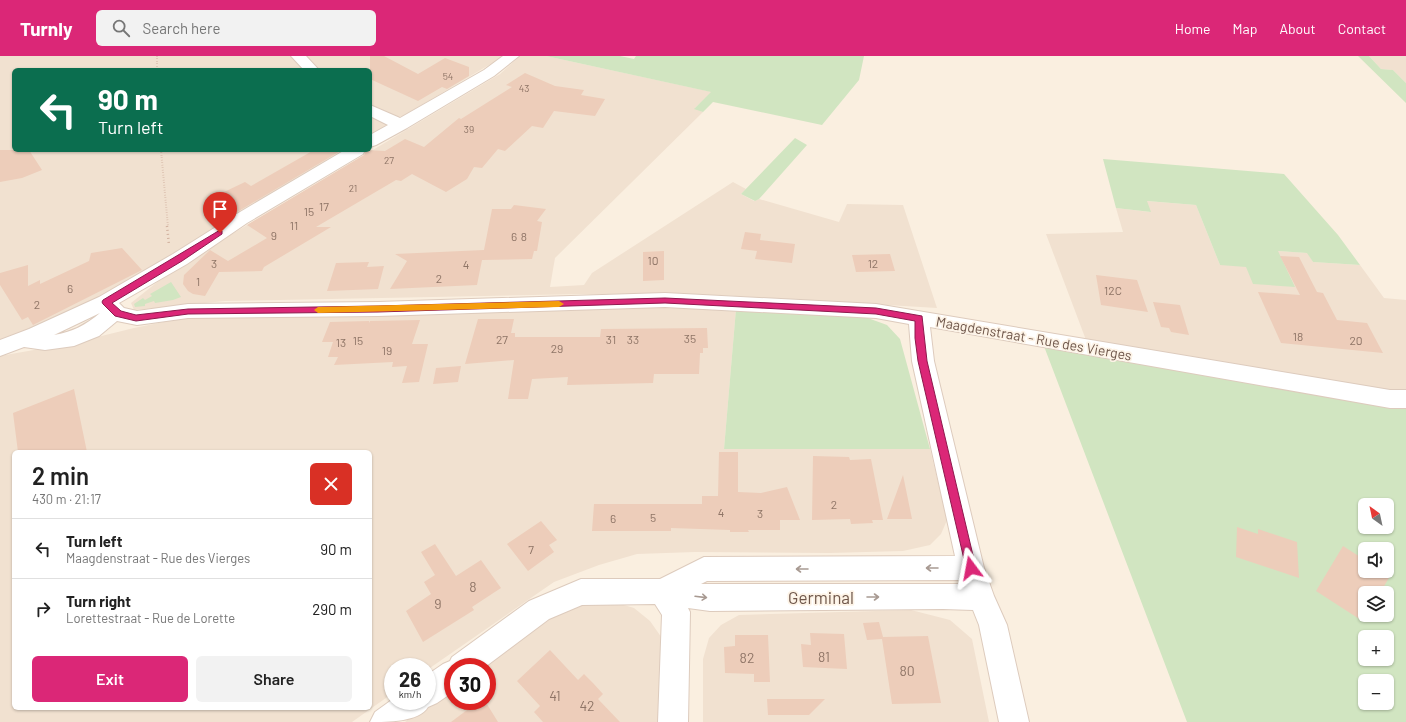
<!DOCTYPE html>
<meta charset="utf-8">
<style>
body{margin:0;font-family:Barlow,sans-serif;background:#f2f2f2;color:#222;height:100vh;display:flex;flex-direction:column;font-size:15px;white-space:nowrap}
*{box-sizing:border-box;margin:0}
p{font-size:13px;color:#767676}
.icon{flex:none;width:22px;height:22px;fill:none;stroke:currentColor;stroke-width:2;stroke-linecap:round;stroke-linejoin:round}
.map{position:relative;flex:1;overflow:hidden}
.sheet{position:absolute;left:12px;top:394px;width:360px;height:260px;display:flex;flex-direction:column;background:#fff;border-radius:6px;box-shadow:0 1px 3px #0004}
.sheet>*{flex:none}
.guide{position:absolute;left:12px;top:12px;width:360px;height:84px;border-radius:6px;box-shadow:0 1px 3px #0004;background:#0b6e4f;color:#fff;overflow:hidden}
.needle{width:26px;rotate:327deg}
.tools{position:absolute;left:1358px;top:442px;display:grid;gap:8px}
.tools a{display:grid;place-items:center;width:36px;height:36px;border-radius:6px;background:#fff;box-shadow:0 1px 3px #0004;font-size:20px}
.speed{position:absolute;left:384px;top:602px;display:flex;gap:8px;font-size:20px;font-weight:700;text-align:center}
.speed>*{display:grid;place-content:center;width:52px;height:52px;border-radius:50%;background:#fff;box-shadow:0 1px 3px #0004;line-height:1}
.speed small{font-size:10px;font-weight:400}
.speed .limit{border:6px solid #d22;background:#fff;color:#111}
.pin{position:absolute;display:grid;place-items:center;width:34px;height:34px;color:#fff;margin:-41px -17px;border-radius:50% 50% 50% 0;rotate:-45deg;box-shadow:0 0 4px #0007}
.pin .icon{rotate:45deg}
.me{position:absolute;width:44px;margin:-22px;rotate:347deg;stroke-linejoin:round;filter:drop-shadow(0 0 3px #0008)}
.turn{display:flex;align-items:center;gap:14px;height:84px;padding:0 20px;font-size:18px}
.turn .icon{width:52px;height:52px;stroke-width:2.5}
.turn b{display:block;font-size:28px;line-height:34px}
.round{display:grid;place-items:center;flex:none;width:42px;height:42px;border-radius:6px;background:#f2f2f2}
.overview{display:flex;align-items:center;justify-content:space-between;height:68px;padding:0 20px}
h1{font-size:24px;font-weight:600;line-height:30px}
.cta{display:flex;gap:8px;margin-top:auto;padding:8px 20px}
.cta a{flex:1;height:46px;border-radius:6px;background:#db2777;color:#fff;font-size:16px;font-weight:600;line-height:46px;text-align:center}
.cta a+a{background:#f2f2f2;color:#222}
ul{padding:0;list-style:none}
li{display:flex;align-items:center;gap:12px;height:60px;padding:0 20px;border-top:1px solid #e0e0e0}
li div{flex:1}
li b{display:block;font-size:15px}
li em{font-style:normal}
header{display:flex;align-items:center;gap:24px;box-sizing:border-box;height:56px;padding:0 20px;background:#db2777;color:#fff}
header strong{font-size:19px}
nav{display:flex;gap:22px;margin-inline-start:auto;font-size:14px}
.search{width:280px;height:36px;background:#f2f2f2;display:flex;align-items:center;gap:10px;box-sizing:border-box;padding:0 14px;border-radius:6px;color:#767676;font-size:15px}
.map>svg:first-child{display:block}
</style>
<header>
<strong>Turnly</strong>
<div class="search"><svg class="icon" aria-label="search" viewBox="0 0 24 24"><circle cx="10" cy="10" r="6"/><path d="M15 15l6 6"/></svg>Search here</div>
<nav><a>Home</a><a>Map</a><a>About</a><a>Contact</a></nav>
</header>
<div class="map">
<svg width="1406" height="666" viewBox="0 0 1406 666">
<rect width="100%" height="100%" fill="#faefe0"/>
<!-- residential -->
<path fill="#f1e1d0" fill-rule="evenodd" d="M 0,0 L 294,0 L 307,14 L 14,14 L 14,94 L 347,94 L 160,208 L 88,248 L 15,279 L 0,284 Z
M 302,0 L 504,0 L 403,60 L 391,61 L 370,50 L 370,14 L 317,14 Z
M 520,0 L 546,0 L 712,36 L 695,52 L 703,56 L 555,202 L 550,231 L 584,229 L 592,217 L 733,126 L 746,133 L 741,138 L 754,145 L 759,143 L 839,166 L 847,148 L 903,149 L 937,252 L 720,239 L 581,238 L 225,245 L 134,254 L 131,247 L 156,227 L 217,187 L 500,18 Z
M 1369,0 L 1406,0 L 1406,27 L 1393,14 L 1381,13 Z
M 370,56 L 386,67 L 387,70 L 370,80 Z
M 1146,145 L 1196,149 L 1220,209 L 1277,195 L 1308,197 L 1313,206 L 1360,209 L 1384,242 L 1406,244 L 1406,338 L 1086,284 L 1046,178 L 1123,176 L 1116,152 L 1150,156 Z
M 581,251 L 736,253 L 724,393 L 930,393 L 942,443 L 948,462 L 941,478 L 930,489 L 903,495 L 829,497 L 695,496 L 637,498 L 599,509 L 554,526 L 427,614 L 427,611 L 393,611 L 393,637 L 352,666 L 0,666 L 0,300 L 73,287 L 134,272 L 198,259 ZM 14,396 L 370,396 L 370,652 L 14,652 Z
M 614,546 L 634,552 L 650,565 L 664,585 L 666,666 L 405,666 L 453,631 L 453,645 L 487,645 L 487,611 L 481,611 L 556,558 L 572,549 Z
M 911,554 L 950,564 L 972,583 L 989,666 L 703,666 L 703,603 L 709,582 L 721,569 L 739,559 Z"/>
<!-- green -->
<path fill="#d1e5c1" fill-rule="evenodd" d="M 546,0 L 620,0 L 634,3 L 636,0 L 864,0 L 859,24 L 822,69 L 713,46 L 703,56 L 694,53 L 711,36 Z
M 1358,0 L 1369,0 L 1381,13 L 1393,14 L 1406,27 L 1406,47 Z
M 795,82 L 807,89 L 759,143 L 755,145 L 741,138 Z
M 1103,103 L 1284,118 L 1338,179 L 1360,209 L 1313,206 L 1307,197 L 1278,195 L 1295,231 L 1253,228 L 1246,211 L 1220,209 L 1196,149 L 1147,145 L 1151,156 L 1116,152 Z
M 171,226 L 181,241 L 173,244 L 155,247 L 154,245 L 145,248 L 145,250 L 135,251 L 134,248 L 143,242 L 145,244 L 152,240 L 150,238 Z
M 736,253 L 865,261 L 887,269 L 900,283 L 930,393 L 724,393 Z
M 1042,285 L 1406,348 L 1406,666 L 1187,666 ZM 1365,449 L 1387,449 L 1387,471 L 1365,471 ZM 1365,493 L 1387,493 L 1387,515 L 1365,515 ZM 1365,537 L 1387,537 L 1387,559 L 1365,559 ZM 1365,581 L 1387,581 L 1387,603 L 1365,603 ZM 1365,625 L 1387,625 L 1387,647 L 1365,647 Z"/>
<!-- building -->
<path fill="#edcdba" d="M 370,0 L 384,0 L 418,18 L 445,2 L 469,11 L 469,20 L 447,33 L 442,31 L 418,45 L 370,23 Z
M 525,17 L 555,30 L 584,34 L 581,39 L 605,43 L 595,60 L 554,55 L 543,72 L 532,70 L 505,95 L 498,93 L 482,112 L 474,111 L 467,123 L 446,136 L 412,118 L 401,125 L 396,124 L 316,171 L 331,171 L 264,211 L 262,215 L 219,216 L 205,240 L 193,238 L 188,235 L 183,228 L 184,219 L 210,194 L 228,205 L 267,182 L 247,169 L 364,99 L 366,94 L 385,95 L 405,83 L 424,91 L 459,62 L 461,63 L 512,31 L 506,29 Z
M 0,94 L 29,94 L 42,114 L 22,122 L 0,126 Z
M 314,94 L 342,94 L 232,159 L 221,151 L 232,145 L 229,144 L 232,142 L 224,136 L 245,126 L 251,130 Z
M 514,149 L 546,153 L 537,165 L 542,166 L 537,195 L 534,195 L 532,203 L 482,204 L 477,229 L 390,233 L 407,205 L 395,198 L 484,194 L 492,153 L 511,153 Z
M 745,176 L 761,178 L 760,184 L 795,188 L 792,207 L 755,203 L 757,195 L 741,193 Z
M 122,192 L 142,214 L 33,269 L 28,261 L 22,264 L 0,229 L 0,217 L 28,209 L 28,230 L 40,224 L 40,228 L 89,205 L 91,197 Z
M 664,195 L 664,224 L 643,225 L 643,196 Z
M 890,198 L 895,215 L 856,216 L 852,199 Z
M 1280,200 L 1299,201 L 1317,236 L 1323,237 L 1337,264 L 1367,267 L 1383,297 L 1281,287 L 1258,236 L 1300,239 Z
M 369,206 L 367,211 L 384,210 L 378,233 L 327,235 L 336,207 Z
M 1096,219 L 1137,224 L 1148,256 L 1101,249 Z
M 1153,246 L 1180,249 L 1189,279 L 1171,276 L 1169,272 L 1161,271 Z
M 478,263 L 514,263 L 511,277 L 515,277 L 515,281 L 600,281 L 601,273 L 707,272 L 708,292 L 703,292 L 703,297 L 700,297 L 699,318 L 654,318 L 653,327 L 567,329 L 568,321 L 532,323 L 528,343 L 508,343 L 514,304 L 465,308 Z
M 420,264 L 412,288 L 428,288 L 419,326 L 402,327 L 407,310 L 392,311 L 393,306 L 334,309 L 338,301 L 328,301 L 333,286 L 322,286 L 330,266 L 369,265 L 369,267 L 370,265 Z
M 461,310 L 458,326 L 433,328 L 436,312 Z
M 74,333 L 87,396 L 18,396 L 13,357 Z
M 719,396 L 738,396 L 738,436 L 761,437 L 787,431 L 800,464 L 780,464 L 780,474 L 748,474 L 749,476 L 730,476 L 730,474 L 671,472 L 671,475 L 592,475 L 594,448 L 702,448 L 702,440 L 718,440 Z
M 813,400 L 849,401 L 850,404 L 871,403 L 883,464 L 872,464 L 873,467 L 851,468 L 850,463 L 812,464 Z
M 903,419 L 912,463 L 887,463 Z
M 541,465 L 557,484 L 549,489 L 554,496 L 528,515 L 507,488 Z
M 1237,471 L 1258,478 L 1258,473 L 1297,486 L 1299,522 L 1236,501 Z
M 435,488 L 456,520 L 481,504 L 501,532 L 472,551 L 474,554 L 423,586 L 406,555 L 431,538 L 424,526 L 435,519 L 421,496 Z
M 1343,490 L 1365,504 L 1365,515 L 1393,515 L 1380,537 L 1365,537 L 1365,559 L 1368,559 L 1364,566 L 1316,535 Z
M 879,566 L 883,581 L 928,580 L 941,647 L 892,648 L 882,583 L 867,584 L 863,567 Z
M 810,577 L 844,578 L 847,613 L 803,611 L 801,588 L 811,589 Z
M 735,579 L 768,579 L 770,626 L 754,626 L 754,618 L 725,617 L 724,591 L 735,590 Z
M 550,594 L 578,624 L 584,618 L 593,627 L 603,638 L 598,643 L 620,666 L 543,666 L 534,656 L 540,650 L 517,625 Z
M 767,643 L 825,643 L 809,659 L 768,659 Z
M 479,645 L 485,645 L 498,666 L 451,666 Z"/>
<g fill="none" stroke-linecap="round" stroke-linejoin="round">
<!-- minor casing -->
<g stroke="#ddcbbd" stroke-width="2">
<path id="minor" d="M 291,0 L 306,0 L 319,14 L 304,14 Z
M 503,0 L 519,0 L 494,20 L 407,72 L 376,89 L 370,91 L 370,79 L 388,69 L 370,60 L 370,49 L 400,62 L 484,14 Z
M 345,94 L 365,94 L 363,98 L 247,167 L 187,208 L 119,247 L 124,252 L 137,255 L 188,248 L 378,246 L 665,237 L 876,248 L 1390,334 L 1406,334 L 1406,352 L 1390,352 L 930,271 L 934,305 L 984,512 L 994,540 L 1007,569 L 1029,666 L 999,666 L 979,569 L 973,554 L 943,553 L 710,555 L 688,552 L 690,556 L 688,666 L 658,666 L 662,559 L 655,548 L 582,549 L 549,563 L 485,611 L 453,611 L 453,636 L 437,647 L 428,651 C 419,666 388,666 370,666 L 375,656 L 393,643 L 393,645 L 427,645 L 427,619 L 443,608 L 450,605 L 452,601 L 529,545 L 581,523 L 660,523 L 704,501 L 955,500 L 912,305 L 909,268 L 876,262 L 665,251 L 378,260 L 188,262 L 137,269 L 117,265 L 99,280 L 74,290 L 45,294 L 24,291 L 0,300 L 0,284 L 29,273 L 99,241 L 173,198 L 235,159 ZM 100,257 C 86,269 72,276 54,279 ZM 962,524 L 963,528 L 701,528 L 707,525 Z"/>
</g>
<!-- path-far1 -->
<path stroke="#d1b09e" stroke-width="2" stroke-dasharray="0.5 2" stroke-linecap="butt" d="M 157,0 L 157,14
M 161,94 L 168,171"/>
<!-- path -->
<path stroke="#d1b09e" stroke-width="2.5" stroke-dasharray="1 3" stroke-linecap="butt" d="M 167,170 L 169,189"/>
<!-- minor -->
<use href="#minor" fill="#fff" fill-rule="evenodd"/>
</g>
<!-- one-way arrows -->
<defs><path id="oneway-shaft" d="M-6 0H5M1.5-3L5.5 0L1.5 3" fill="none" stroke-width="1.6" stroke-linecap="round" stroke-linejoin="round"/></defs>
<g stroke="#a89a92">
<use href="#oneway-shaft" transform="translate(932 512) rotate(180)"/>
<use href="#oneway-shaft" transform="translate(802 513) rotate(180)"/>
<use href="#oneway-shaft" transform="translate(701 541) rotate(7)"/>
<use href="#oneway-shaft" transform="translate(873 541)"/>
</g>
<!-- route -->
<path fill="#db2777" stroke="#8e194d" d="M 220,174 L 222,175 L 222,178 L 182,205 L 112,247 L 121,255 L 136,259 L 188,253 L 378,250 L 665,242 L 876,252 L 922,260 L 927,305 L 976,512 L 975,515 L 971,517 L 967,515 L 966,512 L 918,305 L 915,282 L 915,265 L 876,258 L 665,247 L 378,256 L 188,258 L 136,265 L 115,260 L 103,248 L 102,246 L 103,244 Z"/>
<!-- slow -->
<path fill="#f59e0b" d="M 559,245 L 564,248 L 559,251 L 318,257 L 314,254 L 318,251 Z"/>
<g text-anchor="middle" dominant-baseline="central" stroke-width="3.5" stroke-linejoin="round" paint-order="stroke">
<!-- far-number labels -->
<g font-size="10" fill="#8e7466">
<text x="448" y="20">54</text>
<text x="524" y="32">43</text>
<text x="469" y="73">39</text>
<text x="389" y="104">27</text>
<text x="353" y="132">21</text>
</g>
<!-- number labels -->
<g font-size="12" fill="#8e7466">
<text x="324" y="150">17</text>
<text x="309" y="155">15</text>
<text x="294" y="169">11</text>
<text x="274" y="179">9</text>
<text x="514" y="180">6</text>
<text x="524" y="180">8</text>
<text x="653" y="204">10</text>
<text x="214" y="207">3</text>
<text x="873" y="207">12</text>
<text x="466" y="208">4</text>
<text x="439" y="222">2</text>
<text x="198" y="225">1</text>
<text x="70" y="232">6</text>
<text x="1113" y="234">12C</text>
<text x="37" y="248">2</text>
<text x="1298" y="280">18</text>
<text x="690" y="282">35</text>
<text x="502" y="283">27</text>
<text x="611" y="283">31</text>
<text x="633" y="283">33</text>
<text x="358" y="284">15</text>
<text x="1356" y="284">20</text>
<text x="341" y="286">13</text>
<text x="557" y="292">29</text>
<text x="387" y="294">19</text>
<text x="834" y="448">2</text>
<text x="721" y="456">4</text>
<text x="760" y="457">3</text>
<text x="653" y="461">5</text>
<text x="613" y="462">6</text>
<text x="531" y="493">7</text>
</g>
<!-- street labels -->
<g font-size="14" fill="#6e564a" stroke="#fdf3e6">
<text transform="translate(1034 282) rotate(10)">Maagdenstraat - Rue des Vierges</text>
</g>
<!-- near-number labels -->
<g font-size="14" fill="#8e7466">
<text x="473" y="530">8</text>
<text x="438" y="547">9</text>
<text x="824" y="600">81</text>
<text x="747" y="601">82</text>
<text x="907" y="614">80</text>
<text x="555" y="639">41</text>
<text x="587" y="649">42</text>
</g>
<!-- near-street labels -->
<g font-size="17" fill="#6e564a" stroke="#fdf3e6">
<text x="821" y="541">Germinal</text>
</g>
</g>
</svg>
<div class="tools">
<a><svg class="needle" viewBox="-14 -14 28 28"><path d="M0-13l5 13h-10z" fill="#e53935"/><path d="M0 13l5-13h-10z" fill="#767676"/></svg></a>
<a><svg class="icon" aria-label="sound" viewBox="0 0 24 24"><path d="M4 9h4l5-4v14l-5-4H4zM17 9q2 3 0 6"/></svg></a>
<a><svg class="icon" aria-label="layers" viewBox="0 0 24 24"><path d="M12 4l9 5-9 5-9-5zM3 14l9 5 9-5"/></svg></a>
<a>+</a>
<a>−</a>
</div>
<div class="speed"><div>26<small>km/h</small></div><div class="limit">30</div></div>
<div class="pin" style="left:220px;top:177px;background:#d93025"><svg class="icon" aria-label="arrive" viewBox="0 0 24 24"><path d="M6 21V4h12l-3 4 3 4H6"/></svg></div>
<svg class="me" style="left:971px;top:512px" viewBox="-20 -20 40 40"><path d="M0-17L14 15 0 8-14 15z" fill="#db2777" stroke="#fff" stroke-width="4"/></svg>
<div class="guide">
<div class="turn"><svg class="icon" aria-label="left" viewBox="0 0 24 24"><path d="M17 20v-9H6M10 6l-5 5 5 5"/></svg><div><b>90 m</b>Turn left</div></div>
</div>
<section class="sheet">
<div class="overview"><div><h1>2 min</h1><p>430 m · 21:17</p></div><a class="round" style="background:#d93025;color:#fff"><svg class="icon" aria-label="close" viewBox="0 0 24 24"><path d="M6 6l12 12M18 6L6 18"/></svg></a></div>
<ul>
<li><svg class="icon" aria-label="left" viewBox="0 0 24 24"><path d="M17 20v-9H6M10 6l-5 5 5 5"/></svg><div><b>Turn left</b><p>Maagdenstraat - Rue des Vierges</p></div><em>90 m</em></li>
<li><svg class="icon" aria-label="right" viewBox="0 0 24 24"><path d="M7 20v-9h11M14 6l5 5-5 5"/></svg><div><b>Turn right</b><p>Lorettestraat - Rue de Lorette</p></div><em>290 m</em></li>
</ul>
<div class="cta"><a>Exit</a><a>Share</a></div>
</section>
</div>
